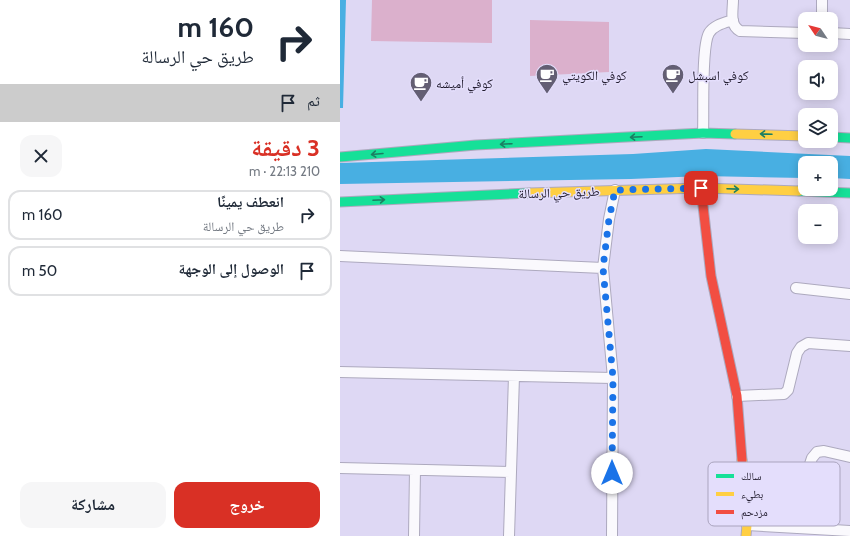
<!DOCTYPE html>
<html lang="ar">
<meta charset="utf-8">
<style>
body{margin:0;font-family:Cabin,"Noto Naskh Arabic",sans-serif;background:#f6f6f7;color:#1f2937;direction:rtl;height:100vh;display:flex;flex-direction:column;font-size:15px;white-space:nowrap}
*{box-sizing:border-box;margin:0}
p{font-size:13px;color:#747a83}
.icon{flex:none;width:22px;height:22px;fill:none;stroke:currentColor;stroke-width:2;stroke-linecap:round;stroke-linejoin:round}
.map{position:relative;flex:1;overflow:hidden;direction:ltr}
.details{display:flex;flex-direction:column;background:#fff;width:340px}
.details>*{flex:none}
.hud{background:#fff;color:#1f2937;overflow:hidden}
.needle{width:26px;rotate:305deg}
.controls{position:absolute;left:458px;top:12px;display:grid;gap:8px}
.controls a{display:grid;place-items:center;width:40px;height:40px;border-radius:8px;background:#fff;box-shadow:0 2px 10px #0003;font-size:20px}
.pin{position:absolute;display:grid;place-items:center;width:34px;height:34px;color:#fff;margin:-17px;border-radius:8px;box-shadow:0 2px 6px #0006}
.me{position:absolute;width:44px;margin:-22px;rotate:0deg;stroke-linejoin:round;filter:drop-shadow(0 0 3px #0008)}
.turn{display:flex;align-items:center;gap:14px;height:84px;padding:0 20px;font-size:18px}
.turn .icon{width:52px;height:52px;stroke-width:2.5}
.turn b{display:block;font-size:28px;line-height:34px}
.then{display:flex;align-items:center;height:38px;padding:0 20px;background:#0003;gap:8px;font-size:15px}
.round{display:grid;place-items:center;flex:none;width:42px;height:42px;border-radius:12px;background:#f6f6f7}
.summary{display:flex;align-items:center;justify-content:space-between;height:68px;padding:0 20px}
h1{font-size:24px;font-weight:700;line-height:30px;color:#d93025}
.primary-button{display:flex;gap:8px;margin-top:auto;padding:8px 20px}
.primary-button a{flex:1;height:46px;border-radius:12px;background:#d93025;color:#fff;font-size:16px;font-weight:700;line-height:46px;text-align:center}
.primary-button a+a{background:#f6f6f7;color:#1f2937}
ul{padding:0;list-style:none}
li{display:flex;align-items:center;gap:12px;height:50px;margin:0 8px 6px;padding:0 12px;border:2px solid #e0e1e3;border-radius:12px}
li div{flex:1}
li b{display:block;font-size:15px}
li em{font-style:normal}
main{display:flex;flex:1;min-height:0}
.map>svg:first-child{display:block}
</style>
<main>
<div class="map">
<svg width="510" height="536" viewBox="0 0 510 536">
<rect width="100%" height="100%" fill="#ded8f4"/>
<!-- green -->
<path fill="#dbb0cc" d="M 32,0 L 152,0 L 152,43 L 31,41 Z
M 190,20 L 269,22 L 269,72 L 190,76 Z"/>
<!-- water -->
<path fill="#48afe2" d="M 0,0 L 6,0 L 3,108 L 0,108 Z
M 366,149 L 510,156 L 510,179 L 491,178 L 491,163 L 465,163 L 465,178 L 362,176 L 291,179 L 0,184 L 0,163 L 293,154 Z"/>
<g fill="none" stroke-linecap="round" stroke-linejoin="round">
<!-- street casing -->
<g stroke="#ada9be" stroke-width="12">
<path id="street" d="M 393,0 C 393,11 389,25 400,31 L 465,33
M 482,19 L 482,0
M 491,33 L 510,34
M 363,133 C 364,114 361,47 369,33 C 374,25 384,23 393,20
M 0,256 L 263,268
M 456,288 L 510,294
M 0,372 L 273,378
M 397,396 L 444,394 L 448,390 L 457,353 L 461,347 L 468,343 L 510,346
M 0,468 L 171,472
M 407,525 L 510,531
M 471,528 L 470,464 L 472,458 L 477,452 L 484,451 L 510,457
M 74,536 L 75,470
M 169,536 L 174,376
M 272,536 L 273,378 L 263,268 L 269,219 L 275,190"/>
</g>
<!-- fast casing -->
<g stroke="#ada9be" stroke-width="11">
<path id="fast" d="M 491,137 L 510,138
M 0,157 L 136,145 L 363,133 L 395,134
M 459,191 L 510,193
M 0,202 L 189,193"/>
</g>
<!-- slow casing -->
<g stroke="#ada9be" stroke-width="11">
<path id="slow" d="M 395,134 L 465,136
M 189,193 L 361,188 L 459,191
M 402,460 L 407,525 L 406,536"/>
</g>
<!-- jam casing -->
<g stroke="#ada9be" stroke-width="11">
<path id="jam" d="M 361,188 L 371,276 L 397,396 L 402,460"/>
</g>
<!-- street -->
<use href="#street" stroke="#faf9fd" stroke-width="10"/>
<!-- fast -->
<use href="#fast" stroke="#16e098" stroke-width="9"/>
<!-- slow -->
<use href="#slow" stroke="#ffcf43" stroke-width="9"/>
<!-- jam -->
<use href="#jam" stroke="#f24e42" stroke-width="9"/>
</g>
<!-- one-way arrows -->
<defs><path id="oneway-shaft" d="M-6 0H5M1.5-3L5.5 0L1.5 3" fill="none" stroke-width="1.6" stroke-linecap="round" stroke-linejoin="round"/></defs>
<g stroke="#1c7e63">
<use href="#oneway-shaft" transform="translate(426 134) rotate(-178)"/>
<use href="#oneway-shaft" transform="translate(296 137) rotate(177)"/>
<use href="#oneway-shaft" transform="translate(166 144) rotate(177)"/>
<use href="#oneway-shaft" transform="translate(37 154) rotate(175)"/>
<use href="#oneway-shaft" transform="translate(393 189) rotate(2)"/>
<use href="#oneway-shaft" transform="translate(39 200) rotate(-3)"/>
</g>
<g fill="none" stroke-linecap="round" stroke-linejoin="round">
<!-- route -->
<path stroke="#1a73e8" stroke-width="7" stroke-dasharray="0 12.6" d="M 272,473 L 273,378 L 263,268 L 269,219 L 275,190 L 361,188"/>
</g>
<!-- icons -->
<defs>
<g id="cafe-pin" transform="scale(1.15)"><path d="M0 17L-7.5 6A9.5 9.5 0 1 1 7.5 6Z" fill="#635e73" stroke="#e4defc"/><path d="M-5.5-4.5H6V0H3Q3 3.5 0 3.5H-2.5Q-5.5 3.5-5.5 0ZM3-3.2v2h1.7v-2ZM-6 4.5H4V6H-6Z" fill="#fff"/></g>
</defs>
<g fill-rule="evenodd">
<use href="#cafe-pin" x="207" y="75"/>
<use href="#cafe-pin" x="333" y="75"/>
<use href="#cafe-pin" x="81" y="83"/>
</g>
<g text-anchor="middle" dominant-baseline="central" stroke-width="3" stroke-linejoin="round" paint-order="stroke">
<!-- poi labels -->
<g font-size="13" fill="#211c2e" stroke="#e4defc" text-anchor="start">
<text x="222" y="75">كوفي الكويتي</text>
<text x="348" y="75">كوفي اسبشل</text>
<text x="96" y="83">كوفي أميشه</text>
</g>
<!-- street labels -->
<g font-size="13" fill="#211c2e" stroke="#e4defc">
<text transform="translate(219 192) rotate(-2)">طريق حي الرسالة</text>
</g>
</g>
<!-- legend -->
<rect x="368" y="462" width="132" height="64" rx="6" fill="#e4defc" stroke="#aaa4be" stroke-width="1"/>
<rect x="376" y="474" width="18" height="4" fill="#16e098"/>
<rect x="376" y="492" width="18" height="4" fill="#ffcf43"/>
<rect x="376" y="510" width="18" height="4" fill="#f24e42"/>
<g font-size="11" fill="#211c2e">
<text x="401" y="480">سالك</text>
<text x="401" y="498">بطيء</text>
<text x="401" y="516">مزدحم</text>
</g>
</svg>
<div class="controls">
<a><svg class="needle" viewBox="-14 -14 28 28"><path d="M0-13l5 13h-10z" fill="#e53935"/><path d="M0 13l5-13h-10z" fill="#747a83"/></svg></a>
<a><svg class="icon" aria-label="sound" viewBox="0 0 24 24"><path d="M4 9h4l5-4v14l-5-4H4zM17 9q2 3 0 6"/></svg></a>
<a><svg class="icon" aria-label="layers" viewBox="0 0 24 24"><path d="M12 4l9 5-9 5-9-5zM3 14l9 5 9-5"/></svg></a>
<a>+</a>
<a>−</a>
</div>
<div class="pin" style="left:361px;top:188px;background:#d93025"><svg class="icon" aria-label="arrive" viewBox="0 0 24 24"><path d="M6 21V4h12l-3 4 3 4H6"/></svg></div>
<svg class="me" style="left:272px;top:473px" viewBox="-20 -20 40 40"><circle r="19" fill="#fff"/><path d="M0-13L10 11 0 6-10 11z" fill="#1a73e8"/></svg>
</div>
<section class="details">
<div class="hud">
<div class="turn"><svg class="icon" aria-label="right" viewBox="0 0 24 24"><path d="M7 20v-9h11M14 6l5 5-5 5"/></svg><div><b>160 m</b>طريق حي الرسالة</div></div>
<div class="then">ثم<svg class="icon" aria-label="arrive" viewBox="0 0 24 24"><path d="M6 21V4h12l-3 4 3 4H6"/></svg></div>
</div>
<div class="summary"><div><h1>3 دقيقة</h1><p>210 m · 22:13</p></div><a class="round"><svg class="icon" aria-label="close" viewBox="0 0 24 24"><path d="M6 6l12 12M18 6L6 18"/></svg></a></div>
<ul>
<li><svg class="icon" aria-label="right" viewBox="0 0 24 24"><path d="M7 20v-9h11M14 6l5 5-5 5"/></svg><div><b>انعطف يمينًا</b><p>طريق حي الرسالة</p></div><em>160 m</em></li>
<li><svg class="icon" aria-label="arrive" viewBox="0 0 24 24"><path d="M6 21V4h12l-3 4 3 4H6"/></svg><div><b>الوصول إلى الوجهة</b></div><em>50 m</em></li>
</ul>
<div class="primary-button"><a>خروج</a><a>مشاركة</a></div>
</section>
</main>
